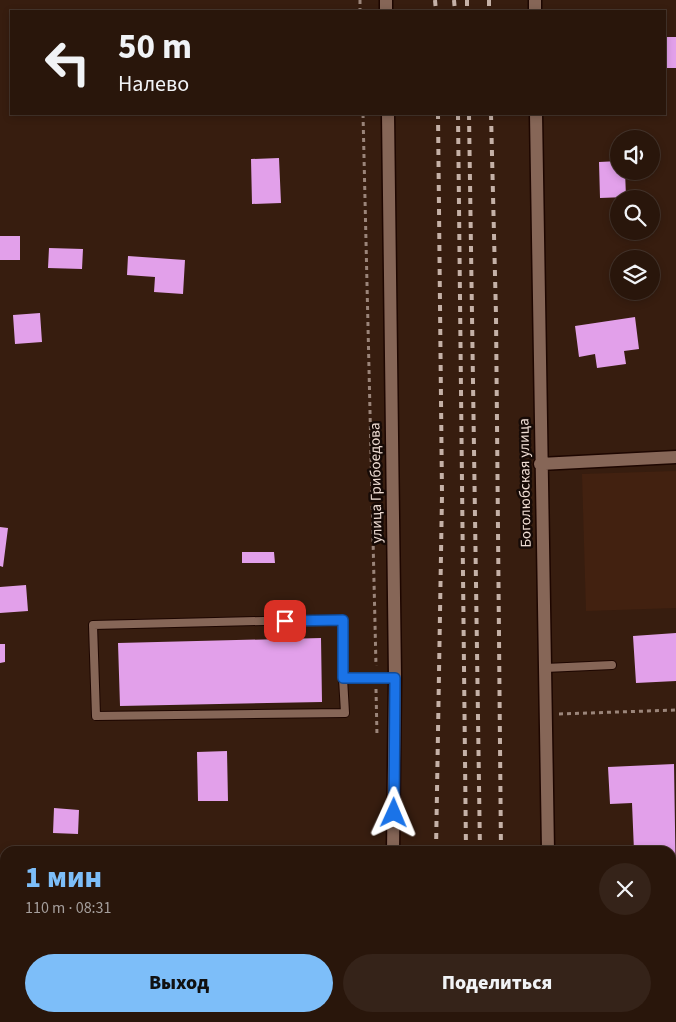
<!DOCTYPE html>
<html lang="ru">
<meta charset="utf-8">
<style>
body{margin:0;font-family:"Source Sans 3",sans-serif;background:#352319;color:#f1f3f6;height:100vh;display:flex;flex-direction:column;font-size:19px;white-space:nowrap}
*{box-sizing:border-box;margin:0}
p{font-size:16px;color:#a59f9d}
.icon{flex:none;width:28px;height:28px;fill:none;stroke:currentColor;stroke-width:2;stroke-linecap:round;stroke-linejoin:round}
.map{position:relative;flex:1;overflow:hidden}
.details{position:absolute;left:0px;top:846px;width:676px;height:176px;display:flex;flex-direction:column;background:#29160b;border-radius:15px 15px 0 0;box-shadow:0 2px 8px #0003,0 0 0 1px #45352c}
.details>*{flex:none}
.banner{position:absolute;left:10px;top:10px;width:656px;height:105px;border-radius:0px;box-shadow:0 2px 8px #0003,0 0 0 1px #45352c;background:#29160b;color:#f1f3f6;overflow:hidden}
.tools{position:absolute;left:610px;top:130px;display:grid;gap:10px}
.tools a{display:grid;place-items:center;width:50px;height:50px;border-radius:50%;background:#29160b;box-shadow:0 2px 8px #0003,0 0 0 1px #45352c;font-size:25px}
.pin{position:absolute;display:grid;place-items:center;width:42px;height:42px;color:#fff;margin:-21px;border-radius:10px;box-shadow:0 2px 8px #0006}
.me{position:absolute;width:55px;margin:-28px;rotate:1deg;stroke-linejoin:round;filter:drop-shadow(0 0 4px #0008)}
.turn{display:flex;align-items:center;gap:18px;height:105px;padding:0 25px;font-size:22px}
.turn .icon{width:65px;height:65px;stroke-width:2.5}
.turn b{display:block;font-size:35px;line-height:42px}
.round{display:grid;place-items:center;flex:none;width:52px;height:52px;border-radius:26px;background:#352319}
.headline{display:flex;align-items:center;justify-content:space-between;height:85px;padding:0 25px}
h1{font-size:30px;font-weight:800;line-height:38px;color:#7dbef9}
.action{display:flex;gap:10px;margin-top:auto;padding:10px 25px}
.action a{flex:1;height:58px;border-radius:30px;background:#7dbef9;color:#111;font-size:20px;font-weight:800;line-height:58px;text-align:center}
.action a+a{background:#352319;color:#f1f3f6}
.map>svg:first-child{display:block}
</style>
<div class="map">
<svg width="676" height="1022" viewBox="0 0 676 1022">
<rect width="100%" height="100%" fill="#371d0f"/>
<!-- built -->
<path fill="#422110" d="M 676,471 L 676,608 L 586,611 L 582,474 Z"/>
<!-- building -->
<path fill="#e2a0ea" d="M 665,37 L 676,37 L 676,68 L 665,68 Z
M 279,158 L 281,203 L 252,204 L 251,159 Z
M 619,161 L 619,171 L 625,171 L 626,197 L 600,198 L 599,162 Z
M 0,236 L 20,236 L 20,260 L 0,260 Z
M 49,248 L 83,249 L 82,269 L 48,268 Z
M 128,256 L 185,260 L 183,294 L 154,292 L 155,277 L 127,275 Z
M 40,313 L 42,342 L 15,344 L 13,315 Z
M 635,317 L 639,349 L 624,351 L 626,364 L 597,368 L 595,354 L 579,357 L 575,326 Z
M 0,527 L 8,528 L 3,567 L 0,566 Z
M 242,552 L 274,552 L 275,563 L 242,563 Z
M 26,585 L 28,611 L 0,613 L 0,587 Z
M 676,633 L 676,681 L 636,683 L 633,636 Z
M 321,638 L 322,702 L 120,706 L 118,643 Z
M 0,644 L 5,644 L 5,662 L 0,663 Z
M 227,751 L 228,801 L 198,801 L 197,752 Z
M 674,764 L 676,890 L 671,890 L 671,851 L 634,851 L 632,803 L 610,804 L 608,767 Z
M 54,808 L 79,810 L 78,834 L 53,833 Z
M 242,1018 L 334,1018 L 334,1022 L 242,1022 Z
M 613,1018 L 651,1018 L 651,1022 L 613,1022 Z"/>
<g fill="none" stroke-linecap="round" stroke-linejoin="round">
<!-- lane casing -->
<g stroke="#1d0600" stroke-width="10">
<path id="lane" d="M 545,668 L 612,665
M 343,678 L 345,713 L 96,716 L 93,625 L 343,619 L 343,678 L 395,678
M 671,935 L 676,935
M 670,1018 L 670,1022"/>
</g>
<!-- secondary casing -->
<g stroke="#1d0600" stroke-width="15">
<path id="secondary" d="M 386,0 L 386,11
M 535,0 L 535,11
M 388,114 L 395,678 L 393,851
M 536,114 L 548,851
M 540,464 L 676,457
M 553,1018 L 553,1022
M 391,1022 L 391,1018"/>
</g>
<!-- path -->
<path stroke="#9b857a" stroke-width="3" stroke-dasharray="4 4" stroke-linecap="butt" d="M 360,0 L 360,11
M 363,114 L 376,666
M 376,689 L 377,736
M 559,714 L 676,710"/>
<!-- lane -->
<use href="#lane" stroke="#866657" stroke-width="8"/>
<!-- secondary -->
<use href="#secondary" stroke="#866657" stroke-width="12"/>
<!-- rail -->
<path stroke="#c5b1a7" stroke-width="4" stroke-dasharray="6 6" stroke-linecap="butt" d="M 435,0 L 436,11
M 454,0 L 455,11
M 467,0 L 467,11
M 489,0 L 489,11
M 458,114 L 466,851
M 469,114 L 480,851
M 491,114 L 496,315 L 501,851
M 436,851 L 442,495 L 438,114
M 468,1018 L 468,1022
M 482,1018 L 482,1022
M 503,1018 L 503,1022
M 432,1022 L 433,1018"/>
</g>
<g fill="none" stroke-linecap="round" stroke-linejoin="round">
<!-- route casing -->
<g stroke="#114b97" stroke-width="12">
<path id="route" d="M 285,621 L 343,620 L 343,678 L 395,678 L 394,813"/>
</g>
<!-- route -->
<use href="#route" stroke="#1a73e8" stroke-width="9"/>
</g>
<g text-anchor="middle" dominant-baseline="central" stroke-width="5" stroke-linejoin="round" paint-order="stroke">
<!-- street labels -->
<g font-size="15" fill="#efddd4" stroke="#160a06">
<text transform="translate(376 483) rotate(-91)">улица Грибоедова</text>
<text transform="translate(525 483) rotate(-91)">Боголюбская улица</text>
</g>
</g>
</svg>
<div class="tools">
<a><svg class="icon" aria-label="sound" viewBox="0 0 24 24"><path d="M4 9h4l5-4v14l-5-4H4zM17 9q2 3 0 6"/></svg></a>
<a><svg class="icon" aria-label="search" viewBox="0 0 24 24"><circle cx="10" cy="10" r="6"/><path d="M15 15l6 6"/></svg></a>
<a><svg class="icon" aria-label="layers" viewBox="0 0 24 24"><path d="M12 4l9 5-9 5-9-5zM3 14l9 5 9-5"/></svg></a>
</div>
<div class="pin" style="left:285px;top:621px;background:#d93025"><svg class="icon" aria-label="arrive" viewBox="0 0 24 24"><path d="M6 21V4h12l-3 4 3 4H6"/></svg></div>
<svg class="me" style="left:394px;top:813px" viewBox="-20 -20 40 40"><path d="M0-17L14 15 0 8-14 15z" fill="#1a73e8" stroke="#fff" stroke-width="4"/></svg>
<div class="banner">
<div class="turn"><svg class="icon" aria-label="left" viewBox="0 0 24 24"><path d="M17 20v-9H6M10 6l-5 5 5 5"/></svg><div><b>50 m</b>Налево</div></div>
</div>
<section class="details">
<div class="headline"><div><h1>1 мин</h1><p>110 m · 08:31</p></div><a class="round"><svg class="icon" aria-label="close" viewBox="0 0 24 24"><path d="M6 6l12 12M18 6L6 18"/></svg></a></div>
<div class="action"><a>Выход</a><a>Поделиться</a></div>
</section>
</div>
